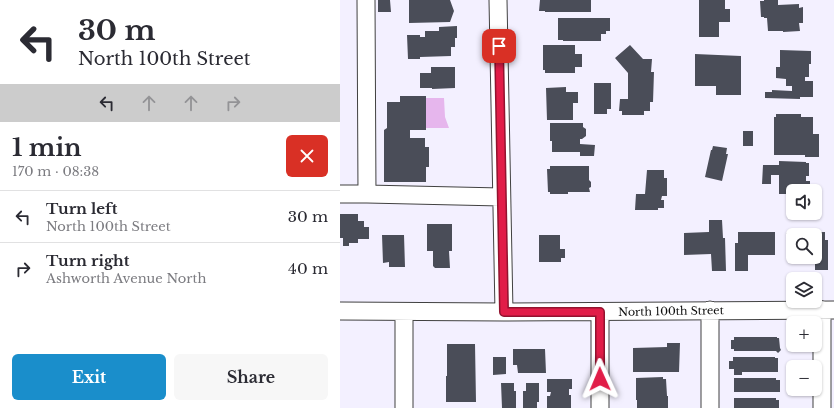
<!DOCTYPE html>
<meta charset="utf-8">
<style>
body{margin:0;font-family:"Libre Baskerville",serif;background:#f7f7f7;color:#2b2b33;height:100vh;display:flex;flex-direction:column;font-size:15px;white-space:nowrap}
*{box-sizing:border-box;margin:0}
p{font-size:13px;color:#7c7c81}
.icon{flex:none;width:22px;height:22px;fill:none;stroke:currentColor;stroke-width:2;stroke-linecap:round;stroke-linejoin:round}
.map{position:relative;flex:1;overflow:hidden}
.side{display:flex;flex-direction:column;background:#fff;width:340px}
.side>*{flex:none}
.banner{background:#fff;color:#2b2b33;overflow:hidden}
.buttons{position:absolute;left:446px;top:184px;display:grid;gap:8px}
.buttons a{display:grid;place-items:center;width:36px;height:36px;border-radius:6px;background:#fff;box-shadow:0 1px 3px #0004;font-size:20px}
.pin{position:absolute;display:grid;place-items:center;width:34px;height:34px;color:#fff;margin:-17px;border-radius:8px;box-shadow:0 2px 6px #0006}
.me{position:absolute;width:44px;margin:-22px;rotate:359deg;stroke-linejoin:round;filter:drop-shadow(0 0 3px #0008)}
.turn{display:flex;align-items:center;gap:14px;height:84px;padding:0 12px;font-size:18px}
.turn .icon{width:52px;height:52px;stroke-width:2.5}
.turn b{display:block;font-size:28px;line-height:34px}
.lanes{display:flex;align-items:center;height:38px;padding:0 12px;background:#0003;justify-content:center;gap:20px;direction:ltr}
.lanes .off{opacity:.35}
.round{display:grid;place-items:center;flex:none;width:42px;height:42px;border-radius:6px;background:#f7f7f7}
.headline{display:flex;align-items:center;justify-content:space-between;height:68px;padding:0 12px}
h1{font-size:24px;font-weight:700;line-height:30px}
.button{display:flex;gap:8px;margin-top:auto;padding:8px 12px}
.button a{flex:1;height:46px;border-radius:6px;background:#1a8ecb;color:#fff;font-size:16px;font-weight:700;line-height:46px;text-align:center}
.button a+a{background:#f7f7f7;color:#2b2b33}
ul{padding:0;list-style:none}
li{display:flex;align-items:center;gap:12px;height:52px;padding:0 12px;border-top:1px solid #e1e1e2}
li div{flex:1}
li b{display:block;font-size:15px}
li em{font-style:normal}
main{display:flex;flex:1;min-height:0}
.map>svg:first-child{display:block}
</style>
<main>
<section class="side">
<div class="banner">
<div class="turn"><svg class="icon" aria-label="left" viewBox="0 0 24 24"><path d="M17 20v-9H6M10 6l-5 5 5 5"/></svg><div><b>30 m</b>North 100th Street</div></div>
<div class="lanes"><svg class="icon" aria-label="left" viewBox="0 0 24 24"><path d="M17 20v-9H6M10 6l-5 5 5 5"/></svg><svg class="icon off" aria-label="ahead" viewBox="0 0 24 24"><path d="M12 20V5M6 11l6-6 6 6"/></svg><svg class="icon off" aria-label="ahead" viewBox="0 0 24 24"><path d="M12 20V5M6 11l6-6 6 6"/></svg><svg class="icon off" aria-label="right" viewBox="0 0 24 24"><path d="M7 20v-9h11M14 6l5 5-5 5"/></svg></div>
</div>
<div class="headline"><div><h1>1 min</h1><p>170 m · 08:38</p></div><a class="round" style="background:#d93025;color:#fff"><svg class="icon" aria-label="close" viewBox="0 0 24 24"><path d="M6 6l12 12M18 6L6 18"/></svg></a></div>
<ul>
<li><svg class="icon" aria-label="left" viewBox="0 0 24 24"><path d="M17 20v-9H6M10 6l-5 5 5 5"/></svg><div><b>Turn left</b><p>North 100th Street</p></div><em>30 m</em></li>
<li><svg class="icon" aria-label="right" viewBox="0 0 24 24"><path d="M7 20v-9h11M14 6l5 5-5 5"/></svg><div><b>Turn right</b><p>Ashworth Avenue North</p></div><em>40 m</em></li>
</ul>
<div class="button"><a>Exit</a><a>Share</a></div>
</section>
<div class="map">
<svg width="494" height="408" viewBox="0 0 494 408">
<rect width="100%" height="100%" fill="#f3f0ff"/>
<!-- green -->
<path fill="#e6b6ed" d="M 86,98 L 104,98 L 105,117 L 109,128 L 86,128 Z"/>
<!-- building -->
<path fill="#4a4d58" d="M 38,0 L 50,0 L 51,12 L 38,12 Z
M 69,0 L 110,0 L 114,11 L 110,22 L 69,23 Z
M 200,0 L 251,0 L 251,12 L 205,12 L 205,11 L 199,11 Z
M 359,0 L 385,0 L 385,9 L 390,9 L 390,22 L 379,22 L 379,37 L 359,37 Z
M 424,0 L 438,0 L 438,5 L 459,4 L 459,8 L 463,7 L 463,23 L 459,23 L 460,31 L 443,32 L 443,31 L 428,31 L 427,18 L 424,18 L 424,17 L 421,17 L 420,1 L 424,1 Z
M 218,18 L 270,18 L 270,31 L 266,31 L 266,34 L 261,34 L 261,41 L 223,41 L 223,40 L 218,40 Z
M 117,26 L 117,38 L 115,38 L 115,47 L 111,47 L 111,56 L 80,57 L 80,59 L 68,59 L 67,35 L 80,35 L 80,37 L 85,37 L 85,31 L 99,31 L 99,27 Z
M 203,45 L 235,45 L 235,54 L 242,54 L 242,67 L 235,67 L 235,73 L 205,73 L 205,70 L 203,70 Z
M 290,45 L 303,59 L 312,59 L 311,72 L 314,72 L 313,102 L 310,102 L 310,111 L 304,111 L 304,115 L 282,115 L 282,111 L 279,111 L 280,99 L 288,99 L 288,73 L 275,58 Z
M 440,50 L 471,51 L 471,64 L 469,64 L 469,77 L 465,77 L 465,81 L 473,81 L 473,97 L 460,97 L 460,99 L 425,98 L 425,92 L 432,92 L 432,90 L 452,91 L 452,86 L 446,86 L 446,79 L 436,78 L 436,67 L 440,67 Z
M 355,54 L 401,56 L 401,95 L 376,95 L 376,86 L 355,86 Z
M 91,67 L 115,67 L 115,88 L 92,89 L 92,88 L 80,88 L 80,73 L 91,73 Z
M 254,83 L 271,83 L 271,109 L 267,109 L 267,114 L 254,114 Z
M 226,87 L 226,92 L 238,92 L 238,103 L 233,103 L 233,120 L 207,120 L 206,88 Z
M 60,96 L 86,96 L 86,130 L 70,130 L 70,138 L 85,138 L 85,147 L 89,147 L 89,167 L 86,167 L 86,182 L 44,182 L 44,130 L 47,128 L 47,102 L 60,102 Z
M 436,114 L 461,114 L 461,117 L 473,117 L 473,134 L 479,134 L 479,157 L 465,157 L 465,155 L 434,155 L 434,117 L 436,117 Z
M 210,123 L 243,123 L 243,127 L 246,129 L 246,136 L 242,139 L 240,139 L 240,144 L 255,145 L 254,156 L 240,156 L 240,152 L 212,152 L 212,141 L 210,141 Z
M 403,131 L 413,131 L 413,146 L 403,146 Z
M 373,146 L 387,148 L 386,154 L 388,154 L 382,181 L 365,177 L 371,150 L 372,150 Z
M 439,161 L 466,162 L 466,163 L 469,163 L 469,176 L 466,176 L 466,181 L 470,181 L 470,191 L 453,191 L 453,194 L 439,194 L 439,175 L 431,175 L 431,184 L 422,184 L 423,165 L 439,165 Z
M 210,166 L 249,166 L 249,180 L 251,182 L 251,187 L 249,188 L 250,192 L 228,192 L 228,194 L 210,194 L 210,192 L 208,192 L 207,169 L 210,169 Z
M 307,170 L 324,170 L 324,178 L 327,178 L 327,196 L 322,196 L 321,200 L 324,200 L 324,208 L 318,208 L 318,210 L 295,210 L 296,194 L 305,194 Z
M 0,214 L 18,214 L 18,221 L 24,221 L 24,227 L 29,227 L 29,239 L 18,239 L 18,243 L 9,243 L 9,246 L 3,246 L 3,238 L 0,238 Z
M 369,220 L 382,220 L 383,238 L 385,238 L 386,271 L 372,271 L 371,254 L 344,255 L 344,233 L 369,232 Z
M 87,224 L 112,224 L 112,251 L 109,251 L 110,268 L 95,268 L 93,266 L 93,251 L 87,251 Z
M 398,232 L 435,232 L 435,255 L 408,255 L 408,271 L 395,271 L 395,243 L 398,243 Z
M 485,232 L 485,240 L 488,240 L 488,270 L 475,270 L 475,235 L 453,235 L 453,255 L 447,255 L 446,233 Z
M 42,235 L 64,235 L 65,267 L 49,267 L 49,262 L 43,263 Z
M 199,235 L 220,235 L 220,249 L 225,249 L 225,258 L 221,258 L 221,262 L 199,262 Z
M 394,337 L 437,337 L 437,338 L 439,338 L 440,348 L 441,350 L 438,353 L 436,351 L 394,351 L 394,349 L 391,349 L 391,340 L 394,340 Z
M 327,343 L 340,343 L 339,372 L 293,372 L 293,348 L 327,347 Z
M 107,344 L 135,344 L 136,402 L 106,402 L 106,376 L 107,376 Z
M 173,349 L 205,349 L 206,373 L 178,373 L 177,365 L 173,365 Z
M 153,357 L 166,357 L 166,374 L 153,375 Z
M 393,357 L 435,357 L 435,358 L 438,358 L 438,372 L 402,372 L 402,375 L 394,375 L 394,369 L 389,369 L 389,361 L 393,361 Z
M 323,377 L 323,379 L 326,379 L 327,396 L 328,396 L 328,408 L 297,408 L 297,400 L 296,400 L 296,378 Z
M 394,378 L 436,378 L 436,380 L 440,380 L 440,392 L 394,392 Z
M 207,379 L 232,379 L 232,389 L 229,389 L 229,395 L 231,395 L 231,408 L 207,408 L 207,396 L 210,396 L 211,392 L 207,392 Z
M 161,383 L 174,383 L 174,391 L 176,391 L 176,408 L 162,408 Z
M 186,383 L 199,383 L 199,402 L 197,402 L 197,408 L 183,408 L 183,391 L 186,391 Z
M 394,398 L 436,398 L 436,400 L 439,400 L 439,408 L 394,408 Z"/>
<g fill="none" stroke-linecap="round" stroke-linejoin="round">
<!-- minor casing -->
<g stroke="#414141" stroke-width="19">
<path id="minor" d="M 26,0 L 27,194
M 158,0 L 164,312
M 0,194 L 27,194 L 161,197
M 482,310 L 482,408
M 0,311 L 164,312 L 494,310
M 64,312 L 64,408
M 260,312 L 260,408
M 370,408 L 370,310"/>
</g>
<!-- minor -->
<use href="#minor" stroke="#fff" stroke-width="17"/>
</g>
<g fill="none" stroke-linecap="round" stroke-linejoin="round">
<!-- route casing -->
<g stroke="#92132f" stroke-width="10">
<path id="route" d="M 159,46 L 164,312 L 260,312 L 260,379"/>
</g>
<!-- route -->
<use href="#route" stroke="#e11d48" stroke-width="7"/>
</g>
<g text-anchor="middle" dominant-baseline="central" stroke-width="4" stroke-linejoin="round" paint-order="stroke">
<!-- street labels -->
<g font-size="11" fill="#0e0e0e" stroke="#fff">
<text transform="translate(331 311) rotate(-1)">North 100th Street</text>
</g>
</g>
</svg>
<div class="buttons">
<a><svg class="icon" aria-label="sound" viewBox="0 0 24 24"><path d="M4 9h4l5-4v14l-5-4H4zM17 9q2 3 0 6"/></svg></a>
<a><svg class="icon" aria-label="search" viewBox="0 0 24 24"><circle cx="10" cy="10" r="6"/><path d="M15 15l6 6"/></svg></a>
<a><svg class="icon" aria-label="layers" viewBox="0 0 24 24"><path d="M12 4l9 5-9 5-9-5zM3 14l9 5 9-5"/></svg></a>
<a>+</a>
<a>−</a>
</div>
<div class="pin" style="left:159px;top:46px;background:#d93025"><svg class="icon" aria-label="arrive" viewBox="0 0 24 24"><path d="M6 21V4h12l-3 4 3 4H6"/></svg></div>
<svg class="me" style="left:260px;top:379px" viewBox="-20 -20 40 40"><path d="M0-17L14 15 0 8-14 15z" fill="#e11d48" stroke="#fff" stroke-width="4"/></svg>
</div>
</main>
